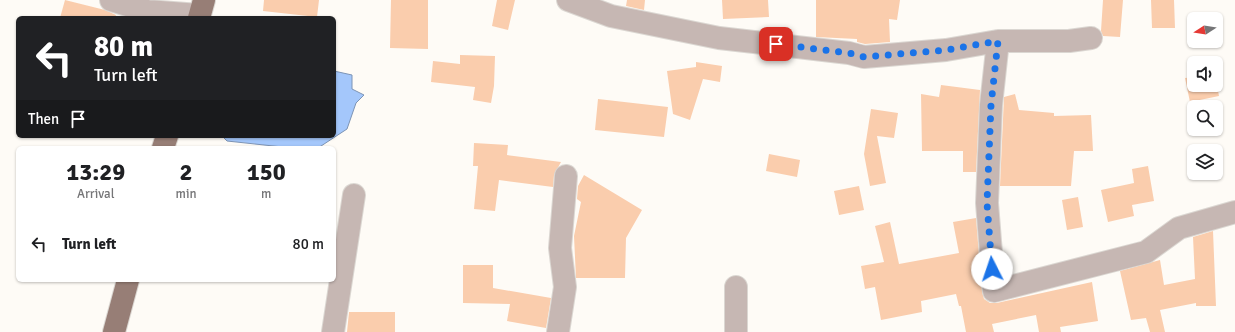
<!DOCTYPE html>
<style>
body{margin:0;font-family:Signika,sans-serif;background:#f6f6f6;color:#202124;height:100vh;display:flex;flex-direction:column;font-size:15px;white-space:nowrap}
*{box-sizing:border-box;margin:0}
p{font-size:13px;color:#757577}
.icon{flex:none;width:22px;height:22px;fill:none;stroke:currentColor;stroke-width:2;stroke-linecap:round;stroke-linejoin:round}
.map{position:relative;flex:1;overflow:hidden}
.sheet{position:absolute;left:16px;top:146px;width:320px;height:136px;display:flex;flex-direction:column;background:#fff;border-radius:6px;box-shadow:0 1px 3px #0004}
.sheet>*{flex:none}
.guide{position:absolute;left:16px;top:16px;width:320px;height:122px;border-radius:6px;box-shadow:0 1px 3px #0004;background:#202124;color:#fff;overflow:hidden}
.needle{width:26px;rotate:258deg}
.fabs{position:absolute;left:1187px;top:12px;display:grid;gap:8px}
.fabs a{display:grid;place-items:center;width:36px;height:36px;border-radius:6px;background:#fff;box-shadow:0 1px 3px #0004;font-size:20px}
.pin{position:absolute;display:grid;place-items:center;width:34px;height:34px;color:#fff;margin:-17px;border-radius:8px;box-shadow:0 2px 6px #0006}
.me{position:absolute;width:44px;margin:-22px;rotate:356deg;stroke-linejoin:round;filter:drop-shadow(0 0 3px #0008)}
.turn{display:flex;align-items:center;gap:14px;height:84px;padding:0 12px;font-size:18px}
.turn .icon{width:52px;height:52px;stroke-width:2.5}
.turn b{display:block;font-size:28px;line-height:34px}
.then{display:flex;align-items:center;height:38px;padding:0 12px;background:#0003;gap:8px;font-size:15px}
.eta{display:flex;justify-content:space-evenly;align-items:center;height:68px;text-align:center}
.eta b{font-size:24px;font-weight:800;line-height:28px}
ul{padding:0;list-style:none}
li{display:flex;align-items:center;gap:12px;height:60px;padding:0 12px}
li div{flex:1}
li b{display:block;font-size:15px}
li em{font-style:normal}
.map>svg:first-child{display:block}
</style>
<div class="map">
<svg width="1235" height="332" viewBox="0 0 1235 332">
<rect width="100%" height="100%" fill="#fefbf6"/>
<!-- water -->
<path fill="#a4c7fb" stroke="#7d94b5" d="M 334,71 L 352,75 L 352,89 L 364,95 L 356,103 L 347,129 L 318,148 L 292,148 L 227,141 L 222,136 L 334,136 Z"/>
<!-- building -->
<path fill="#facdad" d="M 65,0 L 105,10 L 116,15 L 115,18 L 60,18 Z
M 264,0 L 319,0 L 317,17 L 263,11 Z
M 391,0 L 428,0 L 428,49 L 390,48 Z
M 497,0 L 515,0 L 508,30 L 492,26 Z
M 627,0 L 645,0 L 644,10 L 626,6 Z
M 722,0 L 768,0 L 769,17 L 723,19 Z
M 816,0 L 900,0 L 897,20 L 889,19 L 890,42 L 865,44 L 857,42 L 857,39 L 816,37 Z
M 1103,0 L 1123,0 L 1120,37 L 1103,36 L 1101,31 Z
M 1151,0 L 1174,0 L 1175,28 L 1152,28 Z
M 460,55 L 495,56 L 494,86 L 491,103 L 473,100 L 475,87 L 431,82 L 433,61 L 460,64 Z
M 696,62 L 722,66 L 720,82 L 703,79 L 690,120 L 673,114 L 667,71 L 696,67 Z
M 1194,77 L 1194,85 L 1216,85 L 1216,80 L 1219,96 L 1190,102 L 1185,78 Z
M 941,85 L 980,90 L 976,172 L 963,172 L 963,151 L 922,151 L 921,94 L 939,97 Z
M 1015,94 L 1019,110 L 1054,113 L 1054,116 L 1091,115 L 1093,151 L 1074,151 L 1071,186 L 1000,186 L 1004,97 Z
M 598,99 L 668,107 L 664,137 L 595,130 Z
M 871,109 L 898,113 L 894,138 L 877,136 L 886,183 L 870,186 L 864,154 Z
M 474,143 L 508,145 L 507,155 L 561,162 L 554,175 L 553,187 L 499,180 L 495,211 L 474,209 L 478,166 L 473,166 Z
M 769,154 L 800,160 L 797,177 L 766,171 Z
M 1148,166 L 1154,201 L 1132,205 L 1134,216 L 1108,222 L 1101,190 L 1134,183 L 1132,169 Z
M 584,175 L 642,210 L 626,238 L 625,278 L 576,278 L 574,236 L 581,202 L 577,199 L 578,186 Z
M 859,186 L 864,210 L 839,215 L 834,191 Z
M 1078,197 L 1083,227 L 1067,230 L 1062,200 Z
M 976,218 L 982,292 L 984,299 L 990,303 L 997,303 L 1092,282 L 1098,321 L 1060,327 L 1061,332 L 1039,332 L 1036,315 L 992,324 L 994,332 L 966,332 L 961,306 L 959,306 L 956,294 L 921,301 L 922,312 L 881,320 L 875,287 L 865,289 L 861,266 L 884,262 L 875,226 L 890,222 L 899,264 L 959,253 L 953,222 Z
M 1213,231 L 1216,306 L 1196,306 L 1196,303 L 1160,310 L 1165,332 L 1150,332 L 1146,318 L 1131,320 L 1120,271 L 1160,260 L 1164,285 L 1195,279 L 1193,237 Z
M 463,265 L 493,265 L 493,288 L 551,298 L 546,328 L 507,321 L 510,304 L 463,303 Z
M 349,312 L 395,312 L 395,332 L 347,332 Z"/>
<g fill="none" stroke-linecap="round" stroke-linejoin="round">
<!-- minor casing -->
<g stroke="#dbd7d2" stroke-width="24">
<path id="minor" d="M 111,0 L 147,11 L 199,15
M 568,0 L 611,16 L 719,38 L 849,53 L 864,57 L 946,50 L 998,41 L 1069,41 L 1091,38
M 998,41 L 991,105 L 987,203 L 994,291 L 1146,252 L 1179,228 L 1235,212
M 333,332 L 354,195
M 558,332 L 565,287 L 560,248 L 566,176
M 736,332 L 736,287"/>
</g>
<!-- major casing -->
<g stroke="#dbd7d2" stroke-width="24">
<path id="major" d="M 199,18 L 204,0
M 163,148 L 167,136
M 114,332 L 128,280"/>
</g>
<!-- minor -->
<use href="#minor" stroke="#c6b7b3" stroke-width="22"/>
<!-- major -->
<use href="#major" stroke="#977e76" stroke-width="22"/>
</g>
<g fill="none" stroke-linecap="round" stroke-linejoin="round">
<!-- route -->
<path stroke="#1a73e8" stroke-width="7" stroke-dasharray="0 12.6" d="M 776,44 L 849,53 L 864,57 L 946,50 L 998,41 L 991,105 L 987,203 L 992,269"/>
</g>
</svg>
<div class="fabs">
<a><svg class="needle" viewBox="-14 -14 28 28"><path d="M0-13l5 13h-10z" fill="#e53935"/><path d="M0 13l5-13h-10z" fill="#757577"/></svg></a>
<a><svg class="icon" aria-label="sound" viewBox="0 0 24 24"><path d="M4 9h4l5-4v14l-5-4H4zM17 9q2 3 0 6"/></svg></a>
<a><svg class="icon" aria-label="search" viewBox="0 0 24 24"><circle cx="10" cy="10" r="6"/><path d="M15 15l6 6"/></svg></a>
<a><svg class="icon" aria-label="layers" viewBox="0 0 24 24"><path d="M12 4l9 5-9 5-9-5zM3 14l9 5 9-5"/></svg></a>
</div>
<div class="pin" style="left:776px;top:44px;background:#d93025"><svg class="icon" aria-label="arrive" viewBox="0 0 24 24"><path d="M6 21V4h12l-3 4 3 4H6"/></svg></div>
<svg class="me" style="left:992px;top:269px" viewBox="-20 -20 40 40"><circle r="19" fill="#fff"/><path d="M0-13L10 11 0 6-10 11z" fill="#1a73e8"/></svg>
<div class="guide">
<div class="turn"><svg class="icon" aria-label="left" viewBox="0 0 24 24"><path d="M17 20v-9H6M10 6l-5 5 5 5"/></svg><div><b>80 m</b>Turn left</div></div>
<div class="then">Then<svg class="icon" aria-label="arrive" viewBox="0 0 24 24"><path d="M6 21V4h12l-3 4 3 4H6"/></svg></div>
</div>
<section class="sheet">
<div class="eta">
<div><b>13:29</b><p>Arrival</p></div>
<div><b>2</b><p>min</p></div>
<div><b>150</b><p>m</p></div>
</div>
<ul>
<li><svg class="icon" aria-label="left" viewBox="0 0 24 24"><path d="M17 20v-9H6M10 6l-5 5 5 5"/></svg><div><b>Turn left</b></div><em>80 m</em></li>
</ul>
</section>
</div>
